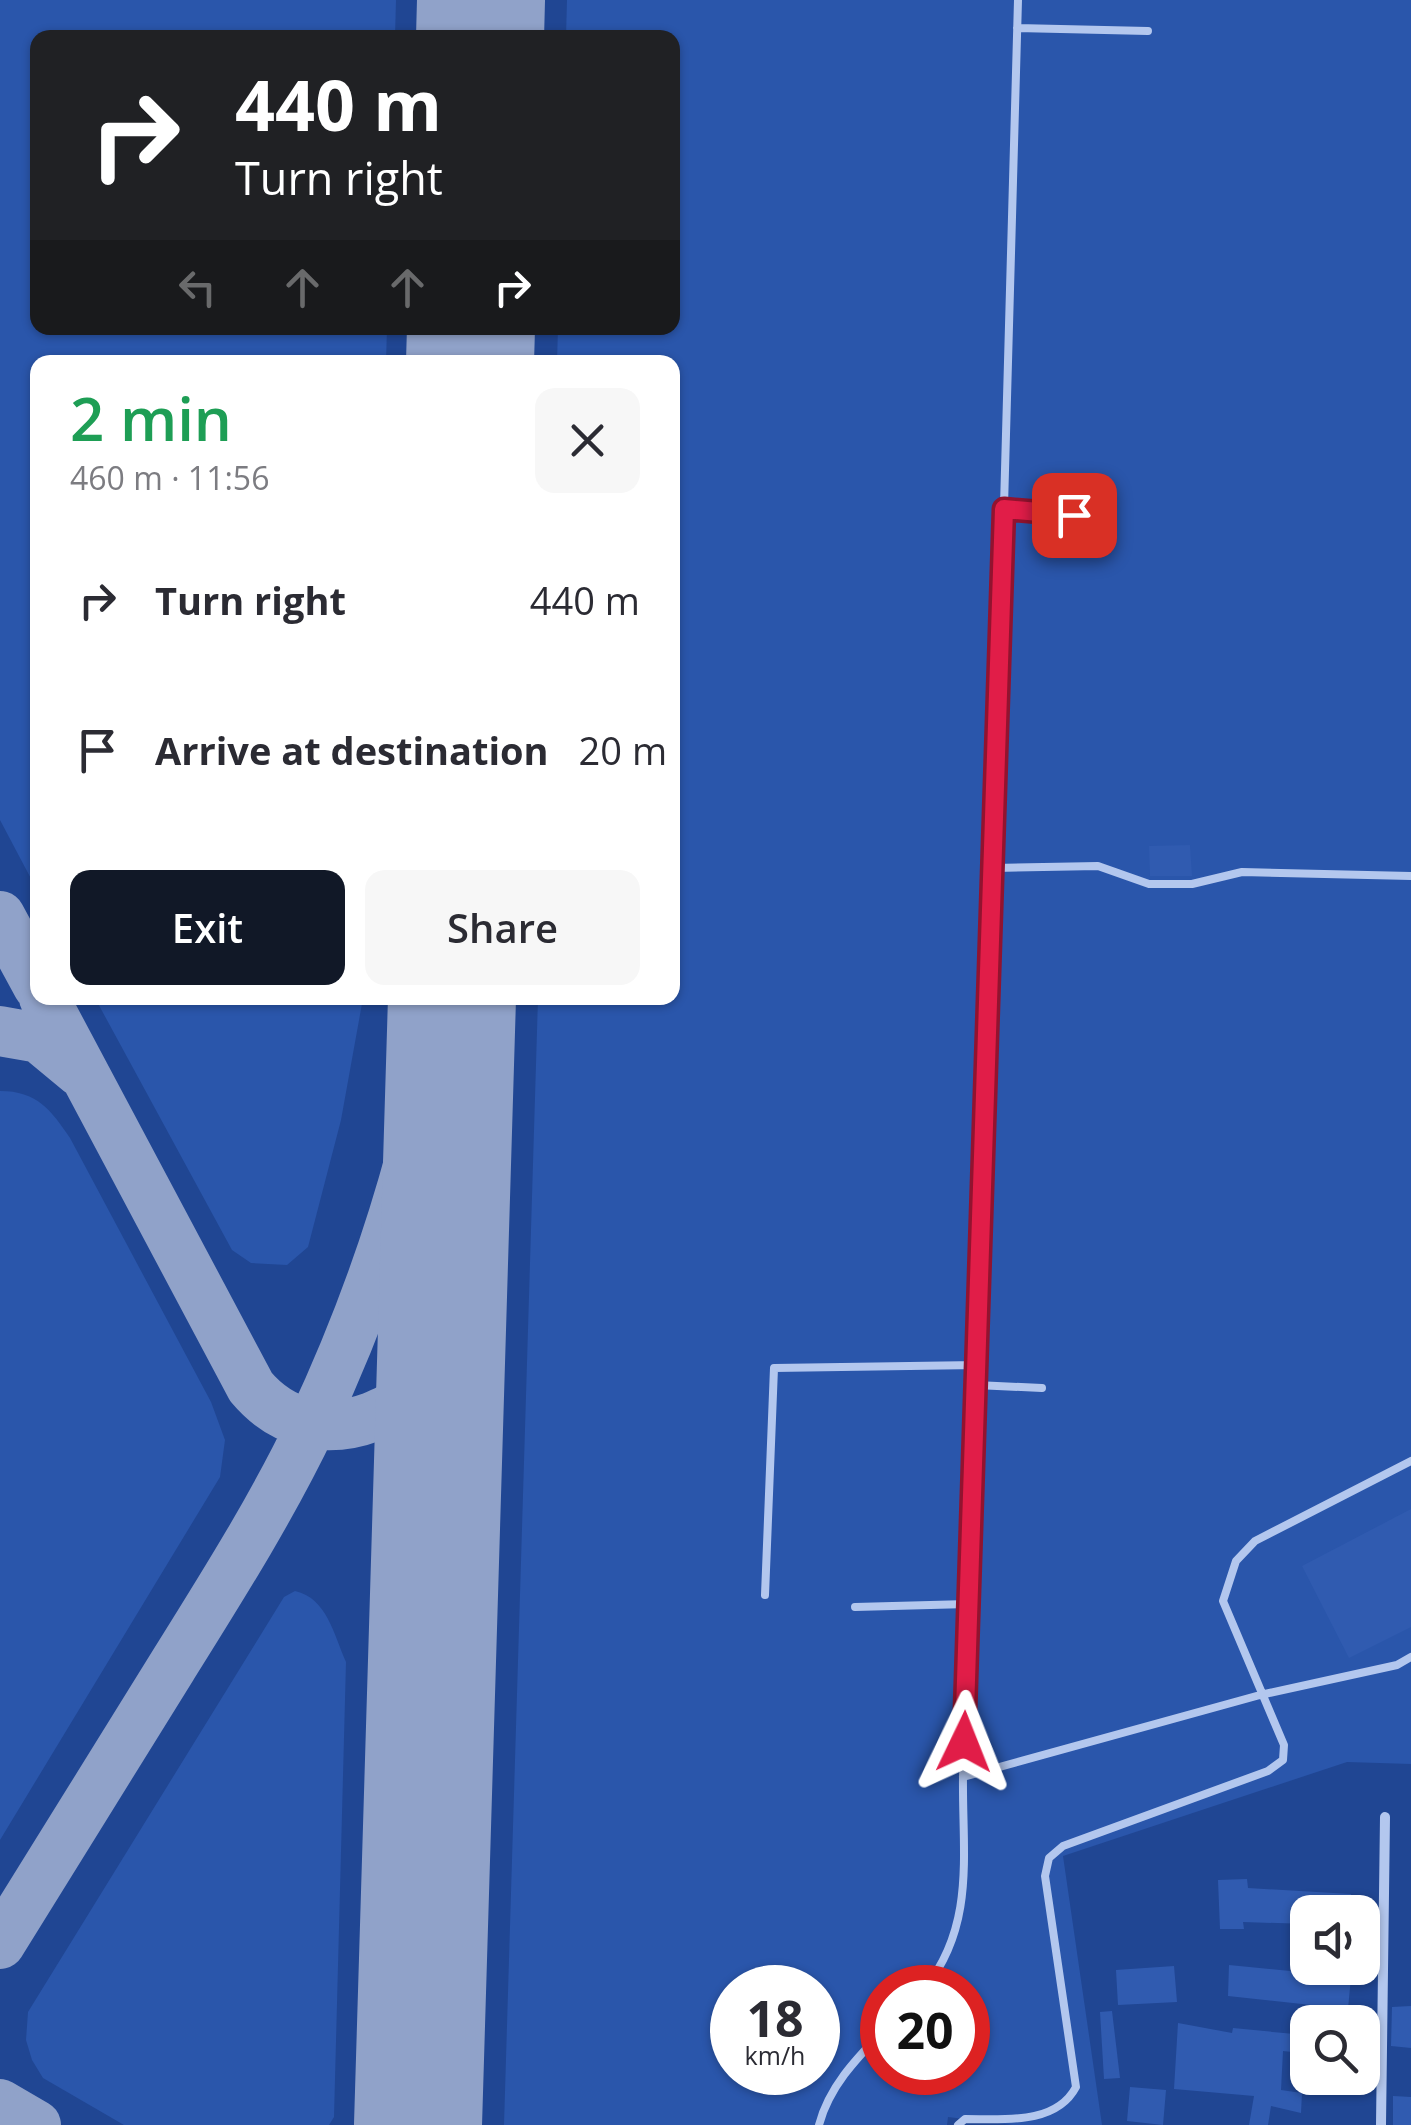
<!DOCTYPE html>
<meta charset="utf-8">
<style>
body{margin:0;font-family:"Open Sans",sans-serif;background:#f7f7f7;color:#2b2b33;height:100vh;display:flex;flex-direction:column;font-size:38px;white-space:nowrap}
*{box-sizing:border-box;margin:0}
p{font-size:32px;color:#7c7c81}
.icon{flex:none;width:55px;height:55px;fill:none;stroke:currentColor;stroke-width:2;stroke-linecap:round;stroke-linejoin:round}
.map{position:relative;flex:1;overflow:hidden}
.drawer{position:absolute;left:30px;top:355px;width:650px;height:650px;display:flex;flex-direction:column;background:#fff;border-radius:20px;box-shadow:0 2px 8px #0004}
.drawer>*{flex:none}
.hud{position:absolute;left:30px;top:30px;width:650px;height:305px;border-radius:20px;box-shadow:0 2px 8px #0004;background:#202124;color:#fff;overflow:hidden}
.buttons{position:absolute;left:1290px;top:1895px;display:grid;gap:20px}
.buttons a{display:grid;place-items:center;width:90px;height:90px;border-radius:20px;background:#fff;box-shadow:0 2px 8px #0004;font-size:50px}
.speed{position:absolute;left:710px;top:1965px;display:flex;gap:20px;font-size:50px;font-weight:700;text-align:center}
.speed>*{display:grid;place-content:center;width:130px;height:130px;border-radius:50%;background:#fff;box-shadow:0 2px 8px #0004;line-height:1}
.speed small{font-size:25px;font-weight:400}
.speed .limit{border:15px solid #d22;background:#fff;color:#111}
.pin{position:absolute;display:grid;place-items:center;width:85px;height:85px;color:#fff;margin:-42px;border-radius:20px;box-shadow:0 5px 15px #0006}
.me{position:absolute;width:110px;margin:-55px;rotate:2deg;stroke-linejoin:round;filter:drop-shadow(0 0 8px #0008)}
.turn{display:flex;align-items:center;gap:35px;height:210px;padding:0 40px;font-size:45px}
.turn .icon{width:130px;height:130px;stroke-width:2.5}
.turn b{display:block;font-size:70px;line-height:85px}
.lanes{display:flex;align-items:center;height:95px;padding:0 40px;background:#0003;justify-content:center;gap:50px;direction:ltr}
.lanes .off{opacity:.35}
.round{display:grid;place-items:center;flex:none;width:105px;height:105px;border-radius:20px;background:#f7f7f7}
.overview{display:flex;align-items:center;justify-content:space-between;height:170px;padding:0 40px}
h1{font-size:60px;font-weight:600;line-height:75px;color:#1e9e55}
.primary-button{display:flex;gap:20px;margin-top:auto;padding:20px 40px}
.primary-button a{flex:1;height:115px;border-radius:20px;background:#111827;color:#fff;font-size:40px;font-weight:600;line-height:115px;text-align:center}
.primary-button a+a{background:#f7f7f7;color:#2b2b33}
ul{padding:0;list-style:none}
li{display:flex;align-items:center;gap:30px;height:150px;padding:0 40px}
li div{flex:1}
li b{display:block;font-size:38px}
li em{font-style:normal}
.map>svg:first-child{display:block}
</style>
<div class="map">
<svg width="1411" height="2125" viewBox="0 0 1411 2125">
<rect width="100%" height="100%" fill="#204693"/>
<!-- green -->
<path fill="#2a56ab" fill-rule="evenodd" d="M 0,0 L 396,0 L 395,37 L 38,38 L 38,328 L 387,328 L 386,362 L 38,362 L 37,890 L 0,820 Z
M 567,0 L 1411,0 L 1411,1764 L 1347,1762 L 1063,1856 L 1102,2125 L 1013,2125 L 948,2117 L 947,2125 L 504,2125 L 538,998 L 672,998 L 672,362 L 557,362 L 558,328 L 672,328 L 672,38 L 566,37 ZM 732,1988 L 818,1988 L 818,2072 L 732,2072 ZM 882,1988 L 968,1988 L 968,2072 L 882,2072 Z
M 95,998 L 363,998 L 341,1120 L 308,1247 L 287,1265 L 251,1263 L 232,1250 Z
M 0,1091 C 37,1091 51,1110 70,1138 L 211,1402 L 225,1440 L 220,1477 L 0,1840 Z
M 295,1591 C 327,1598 334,1635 346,1662 L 334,2117 L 329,2125 L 124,2125 L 43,2078 L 32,2060 L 26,2040 L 28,2012 L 284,1597 Z"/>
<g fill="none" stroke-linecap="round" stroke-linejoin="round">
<!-- taxiway -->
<path stroke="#90a2c9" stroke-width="50" d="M 0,916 L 38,986
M 44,998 L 251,1387 C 283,1425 327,1434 372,1417 C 385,1411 396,1407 406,1396 C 425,1376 432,1352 442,1326
M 0,1031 L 39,1038 L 80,1072
M 0,1944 C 57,1852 115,1759 172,1667 C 222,1587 272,1508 312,1424 C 376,1288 421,1145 445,998
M 0,2104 L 36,2125
M 417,2125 L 419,2116"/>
<!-- runway -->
<path stroke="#90a2c9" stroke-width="128" d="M 480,38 L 481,0
M 470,362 L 471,328
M 418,2125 L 452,998"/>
</g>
<!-- building -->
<path fill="#305bb0" d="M 1190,845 L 1192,876 L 1150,876 L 1149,846 Z
M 1411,1509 L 1411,1627 L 1349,1658 L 1302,1566 Z
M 1247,1879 L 1248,1888 L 1351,1894 L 1350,1912 L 1308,1912 L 1308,1924 L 1243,1922 L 1244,1929 L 1220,1929 L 1218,1880 Z
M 1229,1965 L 1351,1977 L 1348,2009 L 1228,1996 Z
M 1174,1966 L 1177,2002 L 1118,2005 L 1116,1970 Z
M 1411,2006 L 1411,2048 L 1391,2046 L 1392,2007 Z
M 1112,2011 L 1120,2078 L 1104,2079 L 1100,2012 Z
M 1178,2023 L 1232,2033 L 1233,2028 L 1294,2034 L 1292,2052 L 1283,2051 L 1281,2090 L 1302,2093 L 1301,2113 L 1271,2106 L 1268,2125 L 1249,2125 L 1254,2096 L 1174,2089 Z
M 1130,2087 L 1166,2090 L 1163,2125 L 1127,2121 Z
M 1393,2096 L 1411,2097 L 1411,2125 L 1393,2125 Z"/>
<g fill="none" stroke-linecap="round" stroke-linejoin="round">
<!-- service -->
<path stroke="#b3c7ee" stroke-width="8" d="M 1017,28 L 1148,31
M 1004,509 L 1074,515
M 994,868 L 1098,866 L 1149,884 L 1192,884 L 1242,872 L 1411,876
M 976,1385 L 1042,1388
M 765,1595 L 774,1368 L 977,1365
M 855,1607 L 968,1604
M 963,1777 L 1260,1695 L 1397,1665 L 1411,1657
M 925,1988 C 976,1924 962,1853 963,1777 L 994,868 L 1018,0
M 819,2125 C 829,2087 856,2059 882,2032
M 958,2125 L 965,2119 C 1004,2119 1056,2125 1076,2087 L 1045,1876 L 1049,1858 L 1063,1846 L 1268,1771 L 1283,1760 L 1284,1745 L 1223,1601 L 1236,1561 L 1255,1541 L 1411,1461"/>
<!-- minor -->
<path stroke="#b3c7ee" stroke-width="10" d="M 1381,2125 L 1385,1817"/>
</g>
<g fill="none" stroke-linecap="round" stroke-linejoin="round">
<!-- route casing -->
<g stroke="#92132f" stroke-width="25">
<path id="route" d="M 964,1742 L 1004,509 L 1074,515"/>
</g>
<!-- route -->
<use href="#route" stroke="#e11d48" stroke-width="18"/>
</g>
</svg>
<div class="buttons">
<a><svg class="icon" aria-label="sound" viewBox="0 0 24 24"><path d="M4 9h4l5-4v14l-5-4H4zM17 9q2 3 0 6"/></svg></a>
<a><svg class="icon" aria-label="search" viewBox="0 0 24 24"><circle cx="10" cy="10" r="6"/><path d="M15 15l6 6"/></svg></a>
</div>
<div class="speed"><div>18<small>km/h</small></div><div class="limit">20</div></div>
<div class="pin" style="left:1074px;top:515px;background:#d93025"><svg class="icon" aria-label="arrive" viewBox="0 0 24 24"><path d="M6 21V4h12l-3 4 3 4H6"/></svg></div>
<svg class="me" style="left:964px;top:1742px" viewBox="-20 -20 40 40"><path d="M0-17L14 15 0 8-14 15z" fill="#e11d48" stroke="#fff" stroke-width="4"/></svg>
<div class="hud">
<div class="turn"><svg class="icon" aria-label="right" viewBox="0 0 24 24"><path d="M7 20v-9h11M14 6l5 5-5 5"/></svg><div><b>440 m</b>Turn right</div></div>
<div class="lanes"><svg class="icon off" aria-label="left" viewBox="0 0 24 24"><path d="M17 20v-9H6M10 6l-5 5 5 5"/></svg><svg class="icon off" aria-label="ahead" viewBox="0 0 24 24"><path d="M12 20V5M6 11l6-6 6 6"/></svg><svg class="icon off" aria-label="ahead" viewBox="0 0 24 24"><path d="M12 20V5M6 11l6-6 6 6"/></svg><svg class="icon" aria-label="right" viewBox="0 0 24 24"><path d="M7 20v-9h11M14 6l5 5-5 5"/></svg></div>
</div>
<section class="drawer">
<div class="overview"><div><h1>2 min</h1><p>460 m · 11:56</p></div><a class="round"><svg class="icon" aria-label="close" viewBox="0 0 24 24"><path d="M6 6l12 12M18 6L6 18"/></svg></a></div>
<ul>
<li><svg class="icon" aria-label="right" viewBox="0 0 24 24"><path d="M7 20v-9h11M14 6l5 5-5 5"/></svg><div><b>Turn right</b></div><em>440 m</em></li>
<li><svg class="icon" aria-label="arrive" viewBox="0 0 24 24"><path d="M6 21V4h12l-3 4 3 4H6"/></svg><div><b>Arrive at destination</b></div><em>20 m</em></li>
</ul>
<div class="primary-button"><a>Exit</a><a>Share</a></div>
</section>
</div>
